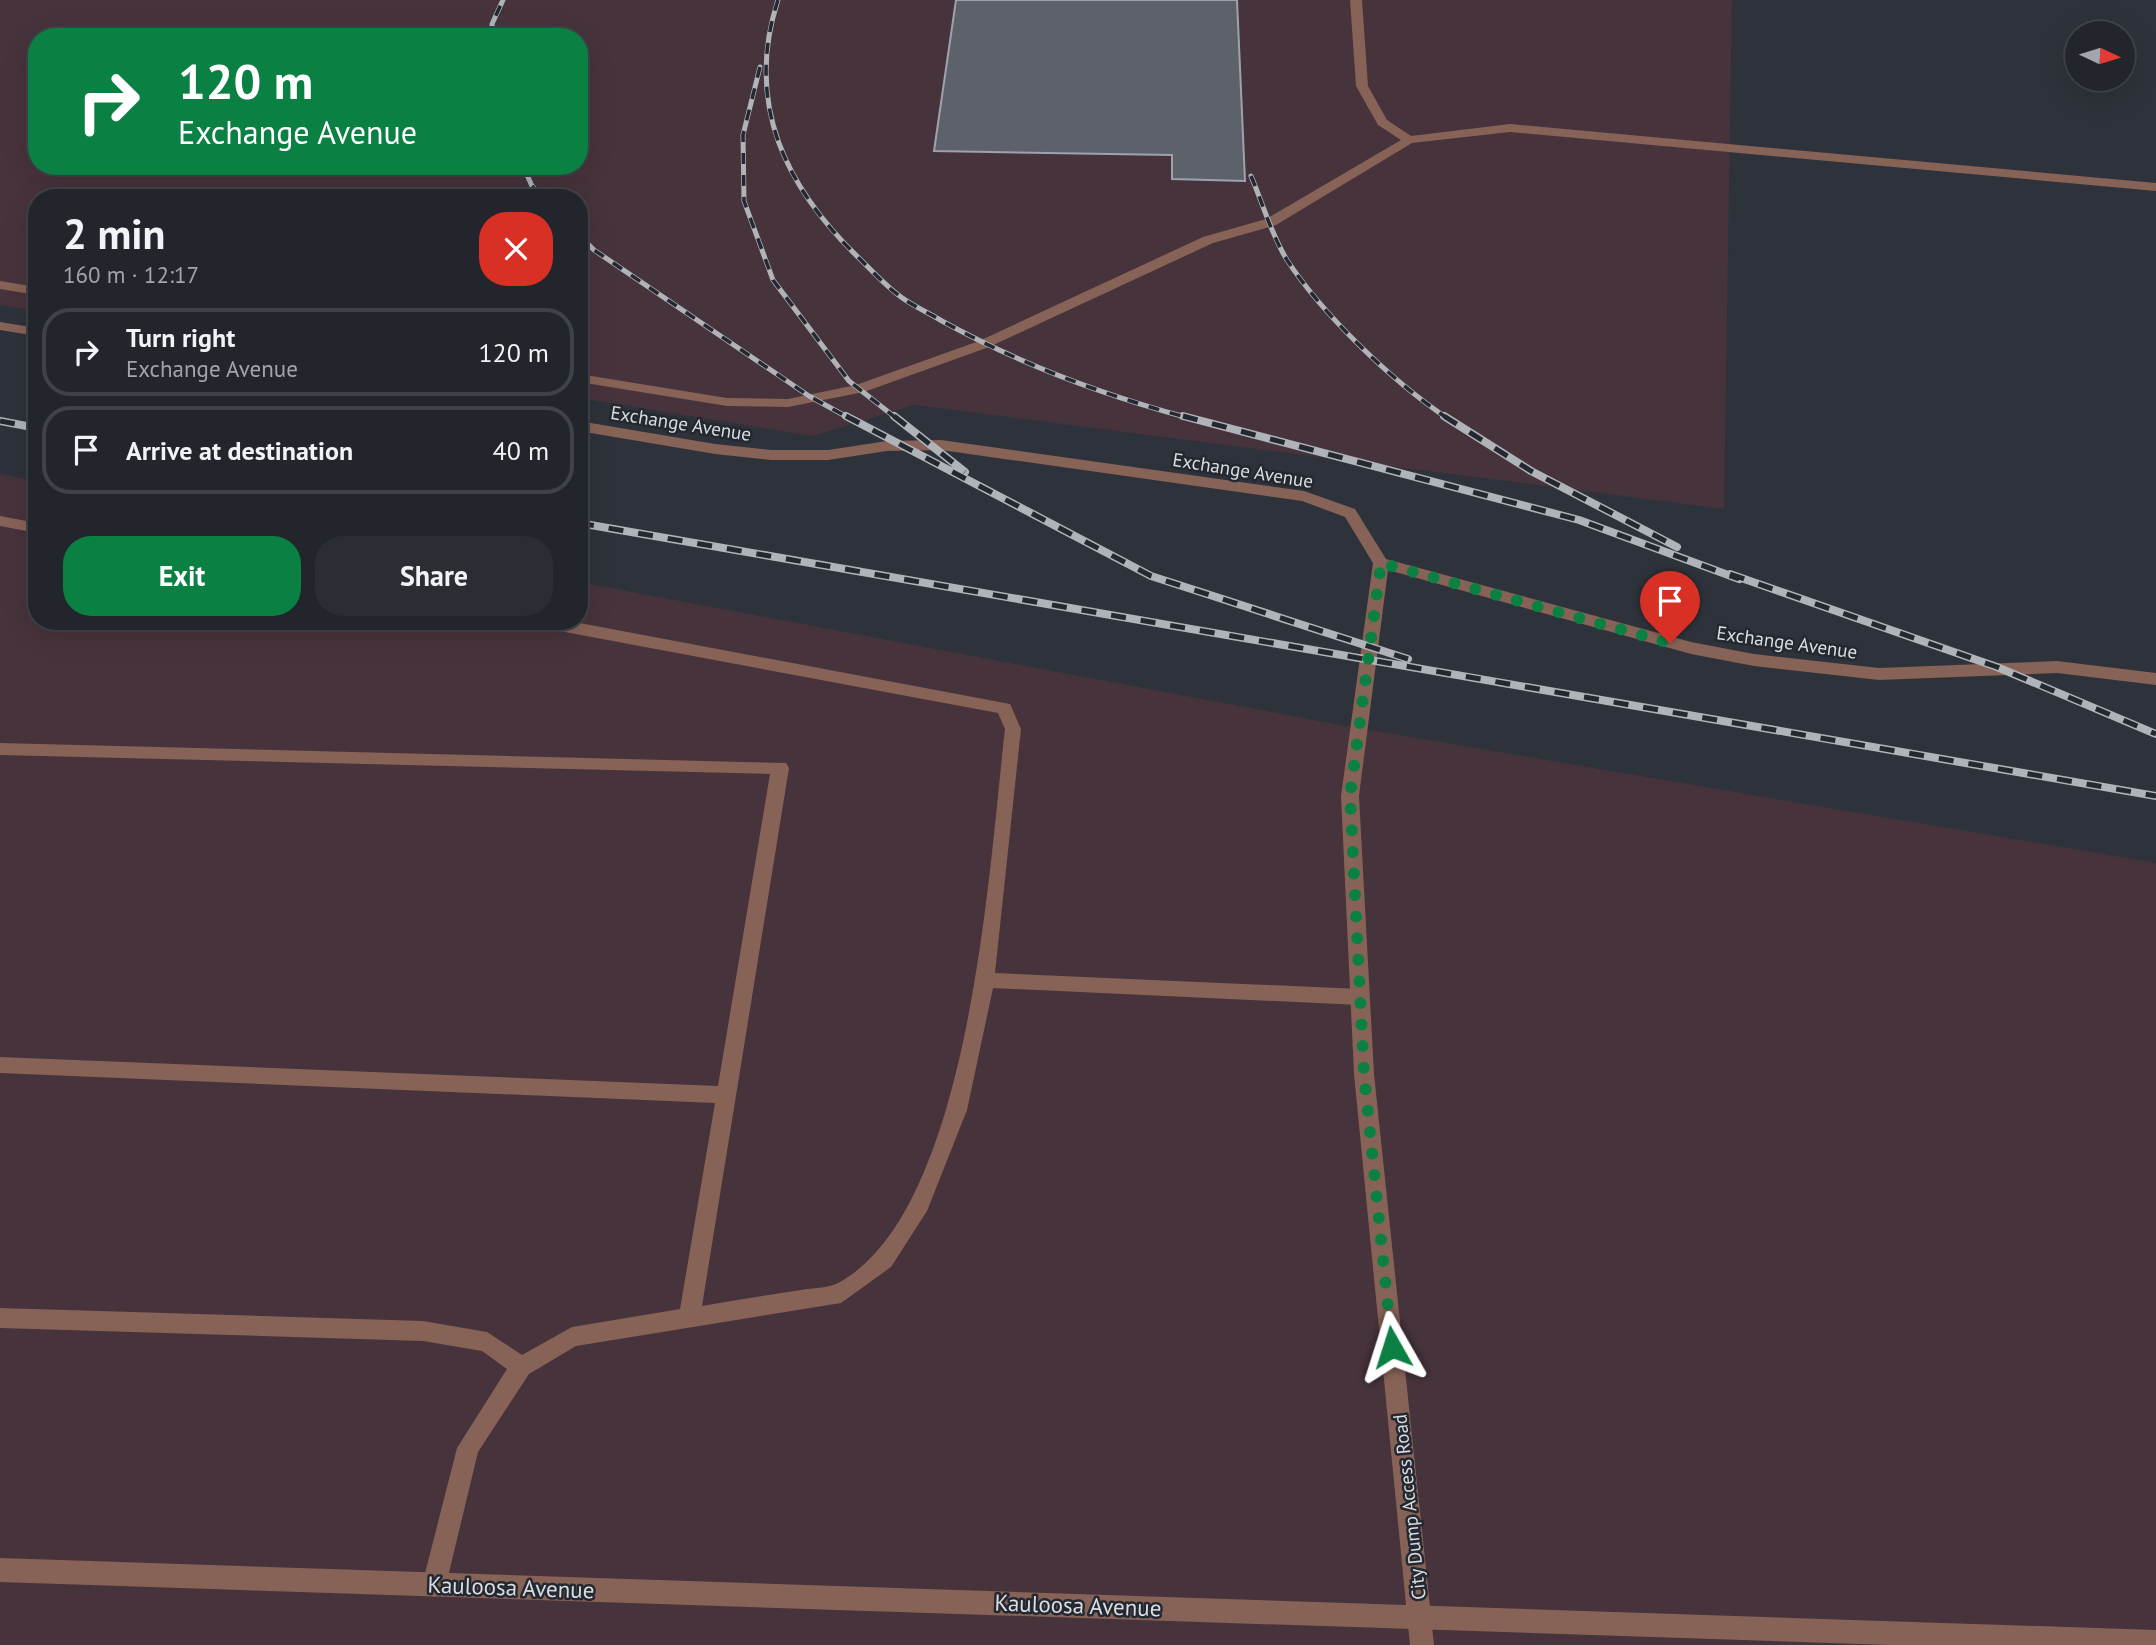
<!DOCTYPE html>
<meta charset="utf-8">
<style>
body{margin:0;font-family:"PT Sans",sans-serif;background:#2a2e34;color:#f1f3f6;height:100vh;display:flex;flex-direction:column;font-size:26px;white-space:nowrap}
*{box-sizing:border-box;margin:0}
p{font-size:23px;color:#a2a5a9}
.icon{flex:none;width:38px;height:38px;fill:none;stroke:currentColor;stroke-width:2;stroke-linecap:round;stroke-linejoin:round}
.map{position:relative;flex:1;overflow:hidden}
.details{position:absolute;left:28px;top:189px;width:560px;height:441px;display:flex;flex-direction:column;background:#22262c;border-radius:28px;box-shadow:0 7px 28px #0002,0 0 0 2px #3f4348}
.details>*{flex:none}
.banner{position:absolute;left:28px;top:28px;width:560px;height:147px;border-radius:28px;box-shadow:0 7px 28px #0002,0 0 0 2px #3f4348;background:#0b8043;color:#fff;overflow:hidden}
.needle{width:46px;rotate:94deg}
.tools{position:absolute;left:2065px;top:21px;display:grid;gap:14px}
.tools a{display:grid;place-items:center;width:70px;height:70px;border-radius:50%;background:#22262c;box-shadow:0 7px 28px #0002,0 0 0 2px #3f4348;font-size:35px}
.pin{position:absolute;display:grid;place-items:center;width:60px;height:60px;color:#fff;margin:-72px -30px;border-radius:50% 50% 50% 0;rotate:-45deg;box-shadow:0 0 7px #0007}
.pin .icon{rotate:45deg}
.me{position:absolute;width:77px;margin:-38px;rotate:354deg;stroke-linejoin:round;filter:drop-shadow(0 0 5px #0008)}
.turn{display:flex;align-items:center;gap:24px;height:147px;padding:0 35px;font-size:32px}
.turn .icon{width:91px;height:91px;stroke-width:2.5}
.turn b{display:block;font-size:49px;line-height:60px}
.round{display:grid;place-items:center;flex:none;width:74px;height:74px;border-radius:28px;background:#2a2e34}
.overview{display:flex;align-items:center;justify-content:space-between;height:119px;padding:0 35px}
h1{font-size:42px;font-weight:800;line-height:52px}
.button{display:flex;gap:14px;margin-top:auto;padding:14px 35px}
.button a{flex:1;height:80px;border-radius:28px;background:#0b8043;color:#fff;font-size:28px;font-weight:800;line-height:80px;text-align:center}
.button a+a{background:#2a2e34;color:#f1f3f6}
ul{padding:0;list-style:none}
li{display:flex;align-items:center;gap:21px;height:88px;margin:0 14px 10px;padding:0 21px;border:4px solid #3f4348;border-radius:28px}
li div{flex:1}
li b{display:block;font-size:26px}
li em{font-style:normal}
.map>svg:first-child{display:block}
</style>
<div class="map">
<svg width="2156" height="1645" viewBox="0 0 2156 1645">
<rect width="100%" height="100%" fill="#2e323a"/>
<!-- industrial -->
<path fill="#47333b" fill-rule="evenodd" d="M 0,0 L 1732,0 L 1724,509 L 914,405 L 813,436 L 579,398 L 579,198 L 37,198 L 37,311 L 0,305 ZM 37,37 L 579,37 L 579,166 L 37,166 Z
M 0,474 L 37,481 L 37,621 L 579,621 L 579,582 L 1357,728 L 2156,863 L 2156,1645 L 0,1645 Z"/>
<!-- building -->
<path fill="#5c616a" stroke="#9da3ac" stroke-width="2" d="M 956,0 L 1237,0 L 1245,181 L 1172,179 L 1172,155 L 934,151 Z"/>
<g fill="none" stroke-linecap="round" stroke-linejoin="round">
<!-- service -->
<path fill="#876257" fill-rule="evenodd" d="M 1350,0 L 1362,0 L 1368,86 L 1387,120 L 1411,136 L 1510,124 L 2156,183 L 2156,191 L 1510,132 L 1412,143 L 1276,225 L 1213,243 L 989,347 L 864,392 L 788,407 L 727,406 L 579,382 L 579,374 L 727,398 L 788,399 L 856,385 L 979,341 L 1203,237 L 1266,219 L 1401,140 L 1378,125 L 1356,86 Z
M 0,281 L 37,287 L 37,295 L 0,289 Z
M 0,516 L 37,523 L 37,533 L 0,526 Z
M 530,621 L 569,621 L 1010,704 L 1021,729 L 995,973 L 1360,989 L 1367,992 L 1369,997 L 1367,1002 L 1360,1005 L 993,988 L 967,1110 L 927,1211 L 891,1267 L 841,1303 L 576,1346 L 529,1374 L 478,1452 L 446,1585 L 442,1593 L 434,1597 L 426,1593 L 422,1585 L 457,1448 L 507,1369 L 482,1351 L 423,1341 L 0,1328 L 0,1308 L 423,1321 L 487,1332 L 522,1355 L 572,1327 L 680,1309 L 715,1103 L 0,1073 L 0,1057 L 718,1086 L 770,774 L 0,755 L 0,743 L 786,763 L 789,768 L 702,1306 C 735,1300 768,1295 801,1290 C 812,1288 828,1288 838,1283 C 971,1212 989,866 1005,729 L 998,713 L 538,627 Z"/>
<!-- minor -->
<path fill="#876257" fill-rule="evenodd" d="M 0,322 L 37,328 L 37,336 L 0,330 Z
M 579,421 L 715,444 L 771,450 L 828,450 L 887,441 L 941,440 L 1304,491 L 1355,509 L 1386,559 L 1691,642 L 1754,654 L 1879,668 L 2057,661 L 2156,673 L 2156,685 L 2057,673 L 1879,680 L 1754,666 L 1691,654 L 1388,570 L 1359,796 L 1374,1074 L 1434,1645 L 1410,1645 L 1354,1074 L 1341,796 L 1373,563 L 1345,517 L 1302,501 L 941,450 L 887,451 L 828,460 L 771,460 L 715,454 L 579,431 Z"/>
<!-- tertiary -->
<path fill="#876257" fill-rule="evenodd" d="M 0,1558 L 2156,1630 L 2156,1645 L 1890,1645 L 0,1582 Z"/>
<!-- rail-far1 casing -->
<g stroke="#b0b4b9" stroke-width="5">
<path id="rail-far1" d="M 778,0 C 744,104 786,189 862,261 C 874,273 887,287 901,297 C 913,306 929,313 942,321 C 1020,364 1103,395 1189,418
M 493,37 L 492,24 L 503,0
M 760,67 L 743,135 L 744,201 L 773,280 L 849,381 L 896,418
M 523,166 L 532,186 L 544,198
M 1251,176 C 1263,204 1271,234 1287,260 C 1323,315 1392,381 1447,418
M 579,235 L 594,250 L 809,396 L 849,418"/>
</g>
<!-- rail casing -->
<g stroke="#b0b4b9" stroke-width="8">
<path id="rail" d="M 846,416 L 1151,576 L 1408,659
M 894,416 L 965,472
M 1183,416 L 1579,520 L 1739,579
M 1444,416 L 1531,471 L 1677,547
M 0,421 L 37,428
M 579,523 L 2156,796
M 1730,574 L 1997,667 L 2156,734"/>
</g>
<!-- rail-far1 -->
<use href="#rail-far1" stroke="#242830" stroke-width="3.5" stroke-dasharray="11" stroke-linecap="butt"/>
<!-- rail -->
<use href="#rail" stroke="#242830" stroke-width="5" stroke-dasharray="15" stroke-linecap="butt"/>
</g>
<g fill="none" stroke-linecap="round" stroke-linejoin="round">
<!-- route -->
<path stroke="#0b8043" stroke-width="12" stroke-dasharray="0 21.6" d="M 1392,1347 L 1364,1074 L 1350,796 L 1381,563 L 1670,643"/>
</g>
<g text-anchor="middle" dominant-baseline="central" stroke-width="5" stroke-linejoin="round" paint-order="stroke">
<!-- street labels -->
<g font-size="19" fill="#dadde2" stroke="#242830">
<text transform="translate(681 423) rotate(9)">Exchange Avenue</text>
<text transform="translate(1243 470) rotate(9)">Exchange Avenue</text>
<text transform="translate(1787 642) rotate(8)">Exchange Avenue</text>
<text transform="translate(1409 1507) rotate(-96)">City Dump Access Road</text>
</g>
<!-- near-street labels -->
<g font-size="23" fill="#dadde2" stroke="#242830">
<text transform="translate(511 1587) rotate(2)">Kauloosa Avenue</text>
<text transform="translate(1078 1605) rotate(2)">Kauloosa Avenue</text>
</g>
</g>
</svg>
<div class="tools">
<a><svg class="needle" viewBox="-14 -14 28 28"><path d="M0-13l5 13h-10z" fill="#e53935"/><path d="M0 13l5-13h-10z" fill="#a2a5a9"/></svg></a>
</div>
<div class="pin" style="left:1670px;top:643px;background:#d93025"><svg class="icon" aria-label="arrive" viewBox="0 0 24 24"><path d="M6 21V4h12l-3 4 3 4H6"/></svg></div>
<svg class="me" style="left:1392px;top:1347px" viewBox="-20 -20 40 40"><path d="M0-17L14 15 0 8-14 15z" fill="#0b8043" stroke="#fff" stroke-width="4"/></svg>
<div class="banner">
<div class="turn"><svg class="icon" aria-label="right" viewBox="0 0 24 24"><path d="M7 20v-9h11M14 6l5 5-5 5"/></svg><div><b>120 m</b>Exchange Avenue</div></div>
</div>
<section class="details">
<div class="overview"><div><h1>2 min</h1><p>160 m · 12:17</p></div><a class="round" style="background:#d93025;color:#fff"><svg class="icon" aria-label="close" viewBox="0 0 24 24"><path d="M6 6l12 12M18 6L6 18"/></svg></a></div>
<ul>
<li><svg class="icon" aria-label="right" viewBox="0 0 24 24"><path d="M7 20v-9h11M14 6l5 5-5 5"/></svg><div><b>Turn right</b><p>Exchange Avenue</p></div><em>120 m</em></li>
<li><svg class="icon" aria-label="arrive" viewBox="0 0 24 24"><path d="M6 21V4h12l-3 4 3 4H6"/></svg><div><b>Arrive at destination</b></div><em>40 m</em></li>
</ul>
<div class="button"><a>Exit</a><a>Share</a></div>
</section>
</div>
